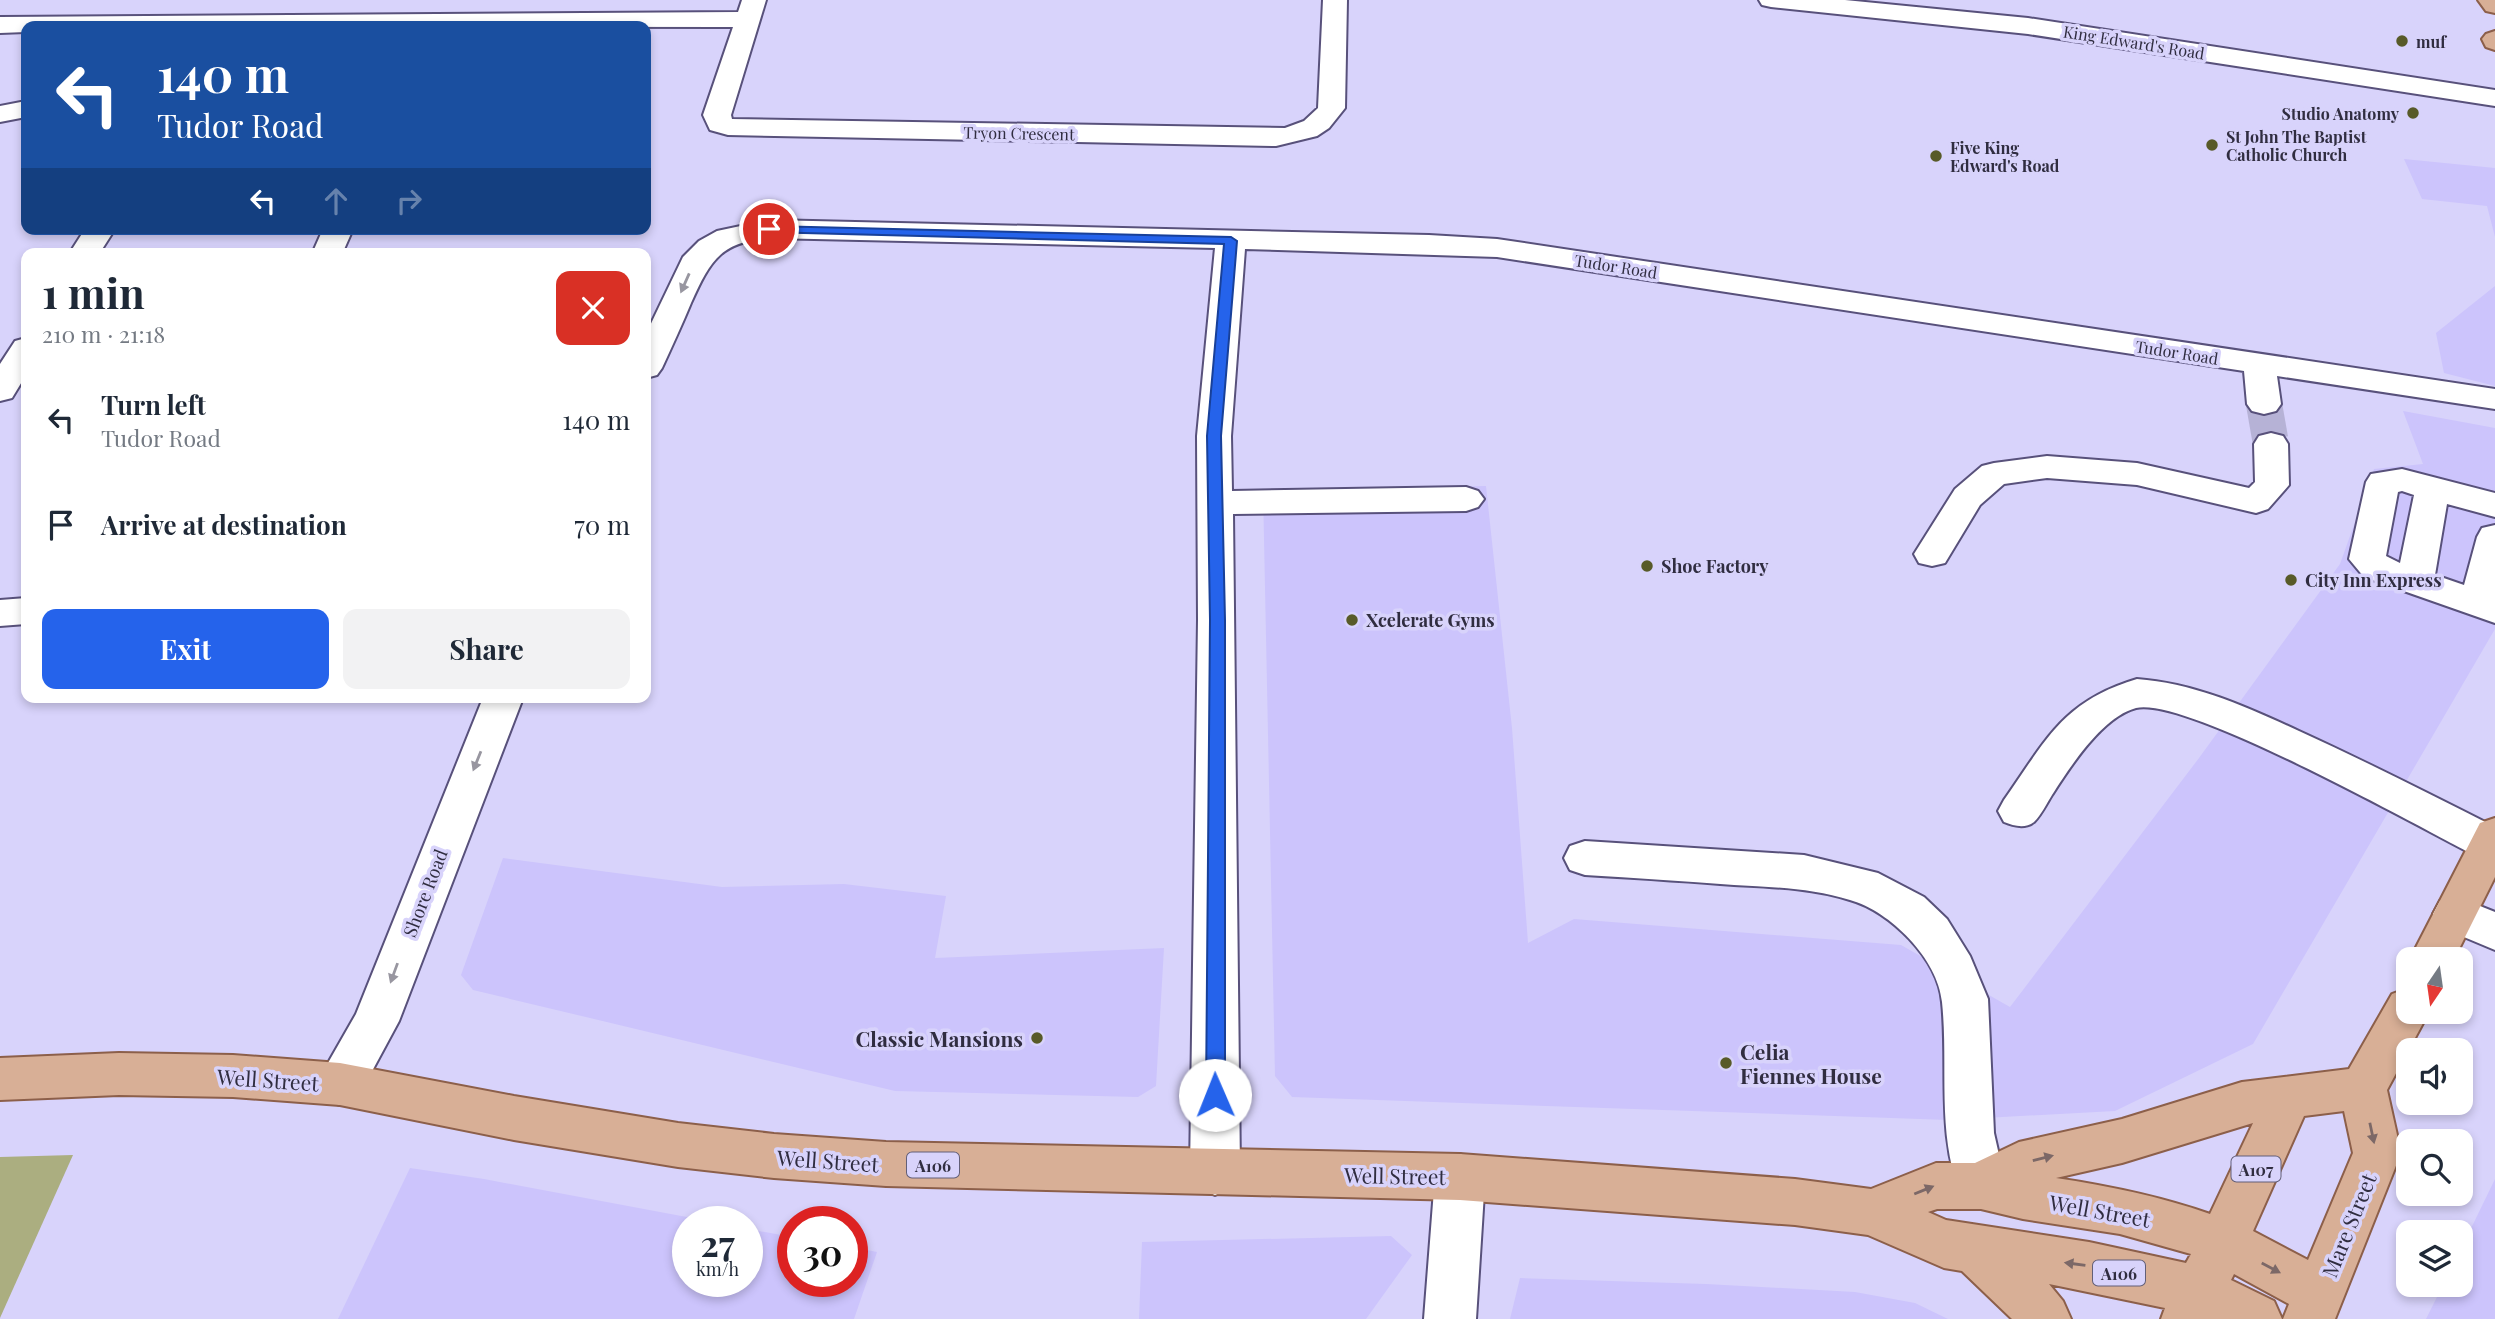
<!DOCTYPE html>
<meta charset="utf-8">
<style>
body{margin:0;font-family:"Playfair Display",serif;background:#f2f2f3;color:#1f2937;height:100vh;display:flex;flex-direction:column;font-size:26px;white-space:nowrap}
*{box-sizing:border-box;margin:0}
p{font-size:23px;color:#747a83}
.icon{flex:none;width:38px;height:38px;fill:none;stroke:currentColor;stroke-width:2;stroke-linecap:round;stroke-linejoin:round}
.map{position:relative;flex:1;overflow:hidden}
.side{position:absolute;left:21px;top:248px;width:630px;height:455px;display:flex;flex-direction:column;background:#fff;border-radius:14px;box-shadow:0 4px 10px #0003}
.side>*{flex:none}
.banner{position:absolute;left:21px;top:21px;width:630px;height:214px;border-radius:14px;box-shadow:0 4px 10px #0003;background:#1a4fa0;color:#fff;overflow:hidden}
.needle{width:46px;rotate:193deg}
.controls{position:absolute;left:2396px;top:947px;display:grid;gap:14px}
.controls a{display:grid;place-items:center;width:77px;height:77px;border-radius:14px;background:#fff;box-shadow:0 4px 10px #0003;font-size:35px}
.speed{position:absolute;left:672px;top:1206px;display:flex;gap:14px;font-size:35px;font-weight:700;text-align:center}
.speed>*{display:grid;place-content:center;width:91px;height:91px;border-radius:50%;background:#fff;box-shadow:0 4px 10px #0003;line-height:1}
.speed small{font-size:18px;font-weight:400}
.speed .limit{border:10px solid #d22;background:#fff;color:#111}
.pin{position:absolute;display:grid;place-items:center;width:60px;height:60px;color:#fff;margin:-30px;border:4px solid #fff;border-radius:50%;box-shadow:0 2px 7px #0007}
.me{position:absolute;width:77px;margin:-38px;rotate:359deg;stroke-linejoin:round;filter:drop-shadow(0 0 5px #0008)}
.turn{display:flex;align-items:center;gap:24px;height:147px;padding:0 21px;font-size:32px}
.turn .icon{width:91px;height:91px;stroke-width:2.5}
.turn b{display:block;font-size:49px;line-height:60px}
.lanes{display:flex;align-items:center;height:66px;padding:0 21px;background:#0003;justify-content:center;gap:35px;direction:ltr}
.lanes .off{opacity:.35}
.round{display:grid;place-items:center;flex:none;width:74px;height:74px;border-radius:14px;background:#f2f2f3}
.summary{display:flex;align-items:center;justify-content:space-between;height:119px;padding:0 21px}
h1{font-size:42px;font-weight:700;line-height:52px}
.action{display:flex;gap:14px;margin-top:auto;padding:14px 21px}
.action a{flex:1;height:80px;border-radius:14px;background:#2563eb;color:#fff;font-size:28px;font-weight:700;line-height:80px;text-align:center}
.action a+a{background:#f2f2f3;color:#1f2937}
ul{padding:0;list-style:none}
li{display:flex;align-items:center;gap:21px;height:105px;padding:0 21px}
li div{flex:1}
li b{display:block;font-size:26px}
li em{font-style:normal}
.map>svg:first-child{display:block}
</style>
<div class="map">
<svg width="2495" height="1319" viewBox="0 0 2495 1319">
<rect width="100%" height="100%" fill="#d8d3fb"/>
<!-- built -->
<path fill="#ccc4fc" d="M 2404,159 L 2495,168 L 2495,237 L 2487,206 L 2422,199 Z
M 2495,286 L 2495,386 L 2444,373 L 2436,333 Z
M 2403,411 L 2495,428 L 2495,629 L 2253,1044 L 2115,1111 L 1948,1120 L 1292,1097 L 1275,1076 L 1263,490 L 1486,486 L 1512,728 L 1528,943 L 1574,919 L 1901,945 L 2010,1007 L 2199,758 L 2340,564 L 2374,469 L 2423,464 Z
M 503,858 L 722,887 L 844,884 L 946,896 L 935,958 L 1164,948 L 1156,1086 L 1138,1097 L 895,1091 L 473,990 L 461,975 Z
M 410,1168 L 484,1179 L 708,1221 L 688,1222 L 688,1281 L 747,1281 L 747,1229 L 793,1237 L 793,1281 L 852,1281 L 852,1247 L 877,1252 L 854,1319 L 338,1319 Z
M 2495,1179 L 2495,1319 L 2426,1319 L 2443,1285 L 2460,1284 L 2461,1249 Z
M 1391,1236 L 1412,1255 L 1366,1319 L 1139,1319 L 1142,1242 Z
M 1520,1278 L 1706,1284 L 1855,1292 L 1915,1303 L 1948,1319 L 1510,1319 Z"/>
<!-- green -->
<path fill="#abae80" d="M 73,1155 L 0,1318 L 0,1157 Z"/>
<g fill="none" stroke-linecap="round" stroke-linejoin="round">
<!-- minor-tunnel -->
<path stroke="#b6b2d6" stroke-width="36" stroke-dasharray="36 18" stroke-linecap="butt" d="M 2264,404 L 2271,444"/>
<!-- minor casing -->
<g stroke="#58517b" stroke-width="4">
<path id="minor" d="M 742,0 L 766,0 L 731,115 L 732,119 L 1285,128 L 1304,121 L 1318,108 L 1323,0 L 1347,0 L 1345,108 L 1329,128 L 1317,136 L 1276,146 L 728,135 L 710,130 L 703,115 L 733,27 L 26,26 L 26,32 L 0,33 L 0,17 L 738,12 Z
M 1759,0 L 1845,0 L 2028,18 L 2495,90 L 2495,106 L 2028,34 L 1771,7 L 1762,5 Z
M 26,101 L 26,117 L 0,122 L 0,106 Z
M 769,220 L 1429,235 L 1497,239 L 2495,389 L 2495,409 L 2277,376 L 2281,404 L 2276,411 L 2264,414 L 2252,411 L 2247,404 L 2244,371 L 1497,257 L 1245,249 L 1231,436 L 1232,491 L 1466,487 L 1478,491 L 1484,499 L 1478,507 L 1466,511 L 1233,514 L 1240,1172 L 1232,1188 L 1215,1195 L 1198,1188 L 1190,1172 L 1198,620 L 1197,436 L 1215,248 L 769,238 C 720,242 710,261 691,303 C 682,325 672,346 662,368 L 657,375 L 646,378 L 646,334 L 683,257 L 699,241 L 717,231 Z
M 85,229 L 115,229 L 99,254 L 69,254 Z
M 323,229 L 353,229 L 342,254 L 312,254 Z
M 26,338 L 26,375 L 12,398 L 0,401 L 0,364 L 15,341 Z
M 2271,433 L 2283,436 L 2288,444 L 2289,485 L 2268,509 L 2256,513 L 2137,485 L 2047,478 L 2004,484 L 1980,505 L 1945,563 L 1932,566 L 1919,563 L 1914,554 L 1955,489 L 1982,466 L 1994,463 L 2047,456 L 2137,463 L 2249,488 L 2255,482 L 2254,444 L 2259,436 Z
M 2402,469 L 2495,493 L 2495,517 L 2447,504 L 2435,575 L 2464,585 L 2477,537 L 2482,528 L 2495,525 L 2495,623 L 2364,577 L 2349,559 L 2366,482 L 2371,474 ZM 2402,491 L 2414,495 L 2400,563 L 2386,556 L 2398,492 Z
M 26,598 L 26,624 L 0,626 L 0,600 Z
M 2137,679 C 2194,683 2247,707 2299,731 C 2365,761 2430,794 2495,827 L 2495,859 L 2476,856 C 2419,827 2186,696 2136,708 C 2102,717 2070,767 2052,795 C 2047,803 2041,815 2034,822 C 2025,829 2014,826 2004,822 L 1998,811 L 2004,800 C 2046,740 2063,701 2137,679 Z
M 483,698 L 523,698 L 399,1021 L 357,1099 L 340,1105 L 323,1099 L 316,1084 L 356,1014 Z
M 1585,841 L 1804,855 L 1878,873 L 1924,897 L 1947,919 L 1970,956 L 1988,999 L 1994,1133 L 2006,1186 L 1998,1202 L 1981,1209 L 1964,1202 C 1935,1139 1949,1069 1942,1002 C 1938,959 1890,911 1850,900 C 1812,888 1773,887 1734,885 C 1684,881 1635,878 1585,875 L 1570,870 L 1564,858 L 1570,846 Z
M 2455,896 L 2495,912 L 2495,950 L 2440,927 L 2433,914 L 2440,901 Z
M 1460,1154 L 1477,1161 L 1485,1177 L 1476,1319 L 1424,1319 L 1435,1177 L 1443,1161 Z"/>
</g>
<!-- major casing -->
<g stroke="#8c5f4a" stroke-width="4">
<path id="major" d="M 2478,0 L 2495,0 L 2495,13 L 2486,11 Z
M 2495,31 L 2495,50 L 2486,47 L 2482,39 L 2486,34 Z
M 2495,818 L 2495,877 L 2454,959 L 2410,959 L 2480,823 Z
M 2408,988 L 2408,1012 L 2429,1012 L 2387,1090 L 2401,1153 L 2335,1319 L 2283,1319 L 2289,1304 L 2234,1274 L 2231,1280 L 2274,1301 L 2282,1319 L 2161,1319 L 2165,1308 L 2049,1284 L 2063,1301 L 2071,1319 L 2012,1319 L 1962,1271 L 1944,1268 L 1868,1235 L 1795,1225 L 1460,1200 L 886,1186 L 774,1178 L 678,1167 L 514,1140 L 340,1105 L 233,1097 L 119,1095 L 0,1100 L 0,1058 L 119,1053 L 233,1055 L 340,1063 L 514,1096 L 678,1123 L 774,1134 L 886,1142 L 1460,1154 L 1795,1179 L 1871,1189 L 1936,1163 L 1975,1163 L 2019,1142 L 2122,1119 L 2242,1082 L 2349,1069 L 2392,994 ZM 2344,1111 L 2353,1153 L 2308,1260 L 2253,1231 L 2304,1116 ZM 2253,1123 L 2210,1214 C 2159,1196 2109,1186 2056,1178 L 2122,1163 ZM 1937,1209 L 1981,1209 L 2023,1219 L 2120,1234 L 2191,1254 L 2186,1263 L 2089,1242 L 1946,1220 L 1928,1212 Z"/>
</g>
<!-- minor -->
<use href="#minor" fill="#fff" fill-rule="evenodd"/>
<!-- major -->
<use href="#major" fill="#d8af96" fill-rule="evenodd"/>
</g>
<!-- one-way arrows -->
<defs><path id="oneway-solid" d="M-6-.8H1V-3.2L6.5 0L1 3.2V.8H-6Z" transform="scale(1.75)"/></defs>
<g fill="#9896a0">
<use href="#oneway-solid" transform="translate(685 283) rotate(114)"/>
<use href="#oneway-solid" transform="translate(477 761) rotate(112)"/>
<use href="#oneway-solid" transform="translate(394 973) rotate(110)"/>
</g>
<g fill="#7c6867">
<use href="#oneway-solid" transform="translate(2372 1133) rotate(78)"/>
<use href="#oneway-solid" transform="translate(2043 1158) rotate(-14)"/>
<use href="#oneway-solid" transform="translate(1924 1190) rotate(-22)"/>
<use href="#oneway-solid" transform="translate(2075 1264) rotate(-172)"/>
<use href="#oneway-solid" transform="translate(2271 1268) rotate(28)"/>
</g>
<!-- route -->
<path fill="#2563eb" stroke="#184099" stroke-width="2" d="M 769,226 L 1231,237 L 1237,241 L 1221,436 L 1225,620 L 1225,1095 L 1222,1101 L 1215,1103 L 1208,1101 L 1206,1095 L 1210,620 L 1207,436 L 1224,244 L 765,232 L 765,227 Z"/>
<!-- markers -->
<g fill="#585a28" stroke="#d8d3fb" stroke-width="2.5">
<circle cx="2402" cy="41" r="7"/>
<circle cx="2413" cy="113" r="7"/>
<circle cx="2212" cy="145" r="7"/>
<circle cx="1936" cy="156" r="7"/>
<circle cx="1647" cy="566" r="7"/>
<circle cx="2291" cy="580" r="7"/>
<circle cx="1352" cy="620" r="7"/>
<circle cx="1037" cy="1038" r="7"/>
<circle cx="1726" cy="1063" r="7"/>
</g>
<g text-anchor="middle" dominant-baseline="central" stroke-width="7" stroke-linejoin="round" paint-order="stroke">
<!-- far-poi labels -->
<g font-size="16" font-weight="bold" fill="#302d40" stroke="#d8d3fb" text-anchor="start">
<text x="2416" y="41">muf</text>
<text x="2399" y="113" text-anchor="end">Studio Anatomy</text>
<text x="2226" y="136">St John The Baptist<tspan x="2226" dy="18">Catholic Church</tspan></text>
<text x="1950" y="147">Five King<tspan x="1950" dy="18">Edward's Road</tspan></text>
</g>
<!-- far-street labels -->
<g font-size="16" fill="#302d40" stroke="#d8d3fb">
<text transform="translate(2134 42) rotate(9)">King Edward's Road</text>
<text transform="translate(1019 133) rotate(1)">Tryon Crescent</text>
<text transform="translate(1616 266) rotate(9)">Tudor Road</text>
<text transform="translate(2177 352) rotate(9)">Tudor Road</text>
</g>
<!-- shield labels -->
<g fill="#d8d3fb" stroke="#625f78" stroke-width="2">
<rect x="907" y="1152.5" width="52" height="25" rx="5"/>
<rect x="2231.5" y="1156.5" width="49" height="25" rx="5"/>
<rect x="2093" y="1260.5" width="52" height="25" rx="5"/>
</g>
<g font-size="16" font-weight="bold" fill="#302d40">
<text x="933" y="1165">A106</text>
<text x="2256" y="1169">A107</text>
<text x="2119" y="1273">A106</text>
</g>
<!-- poi labels -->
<g font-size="18" font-weight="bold" fill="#302d40" stroke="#d8d3fb" text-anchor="start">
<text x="1661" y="566">Shoe Factory</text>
<text x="2305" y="580">City Inn Express</text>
<text x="1366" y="620">Xcelerate Gyms</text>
</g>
<!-- street labels -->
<g font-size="18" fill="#302d40" stroke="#d8d3fb">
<text transform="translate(425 893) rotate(-69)">Shore Road</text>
</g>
<!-- near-poi labels -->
<g font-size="21" font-weight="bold" fill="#302d40" stroke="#d8d3fb" text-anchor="end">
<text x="1023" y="1038">Classic Mansions</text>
<text x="1740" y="1051" text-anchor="start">Celia<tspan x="1740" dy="24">Fiennes House</tspan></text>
</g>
<!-- near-street labels -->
<g font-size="21" fill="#302d40" stroke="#d8d3fb">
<text transform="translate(268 1079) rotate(4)">Well Street</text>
<text transform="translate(828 1160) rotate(4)">Well Street</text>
<text transform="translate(1395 1175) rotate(1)">Well Street</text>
<text transform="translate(2100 1210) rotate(10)">Well Street</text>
<text transform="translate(2348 1225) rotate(-68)">Mare Street</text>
</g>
</g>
</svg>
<div class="controls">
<a><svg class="needle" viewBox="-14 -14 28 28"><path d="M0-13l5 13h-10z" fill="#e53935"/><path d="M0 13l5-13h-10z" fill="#747a83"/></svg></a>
<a><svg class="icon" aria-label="sound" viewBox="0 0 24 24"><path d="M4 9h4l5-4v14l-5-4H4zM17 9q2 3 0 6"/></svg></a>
<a><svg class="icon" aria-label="search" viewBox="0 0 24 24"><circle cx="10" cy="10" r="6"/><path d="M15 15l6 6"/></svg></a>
<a><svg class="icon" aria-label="layers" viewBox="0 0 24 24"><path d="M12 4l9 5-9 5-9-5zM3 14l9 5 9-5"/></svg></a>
</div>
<div class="speed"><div>27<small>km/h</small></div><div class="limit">30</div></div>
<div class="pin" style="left:769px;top:229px;background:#d93025"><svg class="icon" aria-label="arrive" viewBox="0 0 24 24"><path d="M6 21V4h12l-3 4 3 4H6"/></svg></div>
<svg class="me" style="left:1215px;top:1095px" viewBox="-20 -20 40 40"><circle r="19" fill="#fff"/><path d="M0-13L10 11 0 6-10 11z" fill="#2563eb"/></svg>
<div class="banner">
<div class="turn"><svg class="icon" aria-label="left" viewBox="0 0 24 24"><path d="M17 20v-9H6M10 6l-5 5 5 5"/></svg><div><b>140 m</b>Tudor Road</div></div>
<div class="lanes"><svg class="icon" aria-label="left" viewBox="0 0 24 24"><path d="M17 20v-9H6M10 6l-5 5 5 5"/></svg><svg class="icon off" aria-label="ahead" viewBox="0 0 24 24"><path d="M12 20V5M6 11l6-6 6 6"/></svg><svg class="icon off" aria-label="right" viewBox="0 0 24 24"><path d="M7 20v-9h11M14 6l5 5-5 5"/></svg></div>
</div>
<section class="side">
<div class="summary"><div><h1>1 min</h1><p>210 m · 21:18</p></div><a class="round" style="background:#d93025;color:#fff"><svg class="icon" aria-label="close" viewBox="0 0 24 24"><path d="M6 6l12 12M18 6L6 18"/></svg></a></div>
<ul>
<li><svg class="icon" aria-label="left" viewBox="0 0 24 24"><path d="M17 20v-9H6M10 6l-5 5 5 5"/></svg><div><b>Turn left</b><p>Tudor Road</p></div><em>140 m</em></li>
<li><svg class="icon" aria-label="arrive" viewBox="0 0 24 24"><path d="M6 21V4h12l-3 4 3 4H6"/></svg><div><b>Arrive at destination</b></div><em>70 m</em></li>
</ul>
<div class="action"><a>Exit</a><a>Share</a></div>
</section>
</div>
